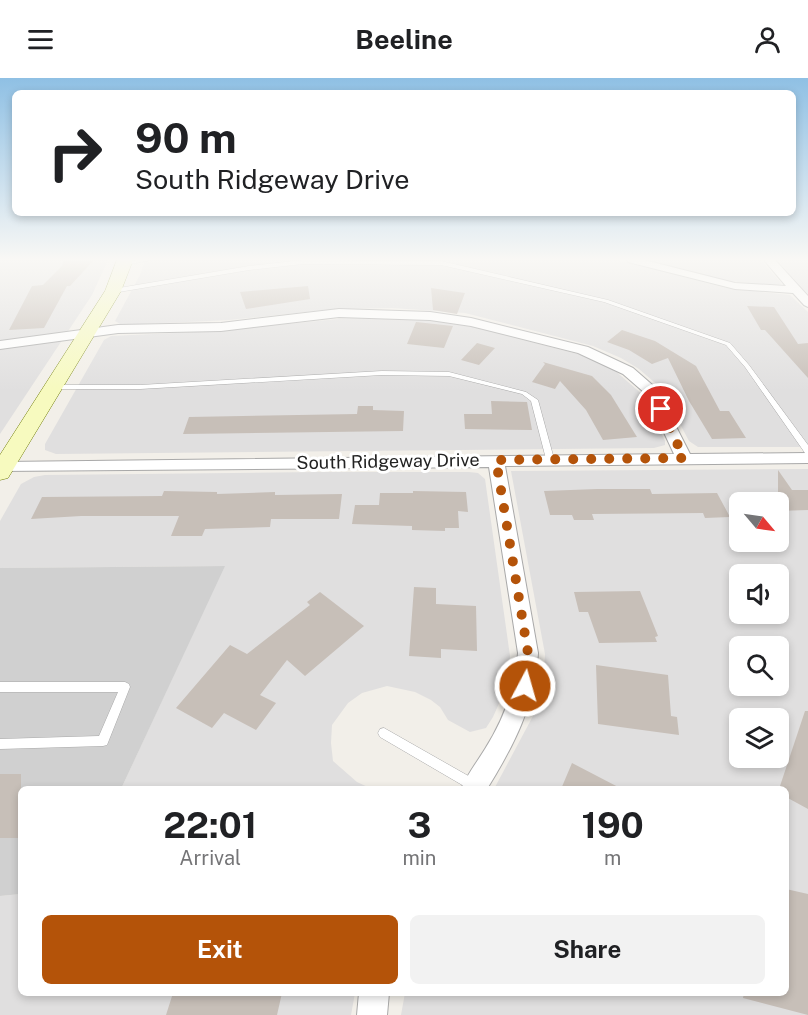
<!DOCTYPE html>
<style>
body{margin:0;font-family:"Public Sans",sans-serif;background:#f2f2f2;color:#202124;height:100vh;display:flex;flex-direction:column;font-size:22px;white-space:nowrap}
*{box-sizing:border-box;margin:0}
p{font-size:20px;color:#757577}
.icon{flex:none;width:33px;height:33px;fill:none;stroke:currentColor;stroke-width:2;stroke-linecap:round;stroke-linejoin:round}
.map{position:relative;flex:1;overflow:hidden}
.side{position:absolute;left:18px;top:708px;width:771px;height:210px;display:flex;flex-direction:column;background:#fff;border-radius:9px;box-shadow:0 3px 9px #0003}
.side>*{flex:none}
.banner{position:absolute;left:12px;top:12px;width:784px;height:126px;border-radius:9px;box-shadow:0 3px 9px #0003;background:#fff;color:#202124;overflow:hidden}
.needle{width:39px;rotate:119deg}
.controls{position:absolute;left:729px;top:414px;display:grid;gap:12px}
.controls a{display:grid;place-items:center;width:60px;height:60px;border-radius:9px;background:#fff;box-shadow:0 3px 9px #0003;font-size:30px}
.pin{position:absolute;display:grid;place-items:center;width:51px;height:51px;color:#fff;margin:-26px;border:3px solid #fff;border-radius:50%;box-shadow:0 2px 6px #0007}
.me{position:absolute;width:66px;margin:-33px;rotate:6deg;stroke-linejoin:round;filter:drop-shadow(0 0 4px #0008)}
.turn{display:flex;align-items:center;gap:21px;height:126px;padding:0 24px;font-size:27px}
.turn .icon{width:78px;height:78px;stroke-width:2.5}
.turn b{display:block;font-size:42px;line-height:51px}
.eta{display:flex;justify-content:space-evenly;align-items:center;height:102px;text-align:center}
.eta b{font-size:36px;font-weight:700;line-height:42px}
.button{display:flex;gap:12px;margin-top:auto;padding:12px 24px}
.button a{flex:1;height:69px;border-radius:9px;background:#b45309;color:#fff;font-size:24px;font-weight:700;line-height:69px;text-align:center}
.button a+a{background:#f2f2f2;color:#202124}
header{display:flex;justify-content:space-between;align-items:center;height:78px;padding:0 24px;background:#fff;font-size:27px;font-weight:700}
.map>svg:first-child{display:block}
</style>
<header><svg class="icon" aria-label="menu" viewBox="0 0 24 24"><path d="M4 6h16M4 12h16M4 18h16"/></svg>Beeline<svg class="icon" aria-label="person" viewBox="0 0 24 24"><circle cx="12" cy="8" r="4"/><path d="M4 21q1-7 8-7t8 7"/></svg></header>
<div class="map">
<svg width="808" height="937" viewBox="0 0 808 937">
<rect width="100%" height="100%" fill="#f2efe9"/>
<!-- residential -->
<path fill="#e0dfdf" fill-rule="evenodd" d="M 0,182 L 108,182 L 92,217 L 0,356 Z
M 145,182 L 618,182 L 726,210 L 790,217 L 808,234 L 808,369 L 698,369 L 689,363 L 661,310 L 639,291 L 621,280 L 593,268 L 465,235 L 392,230 L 334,231 L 229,242 L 122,247 L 115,243 L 140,197 Z
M 645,182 L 761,182 L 782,206 L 766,207 L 730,203 Z
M 777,182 L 808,182 L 808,216 Z
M 358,239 L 421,241 L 480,250 L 596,281 L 612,290 L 643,317 L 665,363 L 665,367 L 654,370 L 56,376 L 45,372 L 45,366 L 104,262 L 111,258 L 216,253 Z
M 808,391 L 808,937 L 401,937 L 405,915 L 786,915 L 786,711 L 494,711 L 533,638 L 543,609 L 545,576 L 511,393 ZM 740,424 L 778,424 L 778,464 L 740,464 ZM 740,496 L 778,496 L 778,536 L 740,536 ZM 740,568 L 778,568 L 778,608 L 740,608 ZM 740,640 L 778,640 L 778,680 L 740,680 Z
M 319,394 L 469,394 L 478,395 L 485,401 L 510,578 L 508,605 L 493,639 L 486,650 L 470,654 L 448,642 L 440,629 L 431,622 L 415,614 L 387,608 L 362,615 L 348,625 L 332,647 L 331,665 L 333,683 L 357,704 L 372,711 L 121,711 L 224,488 L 0,490 L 0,443 L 21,406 L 34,399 L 45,397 Z
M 21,816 L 21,915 L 355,915 L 351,937 L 0,937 L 0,818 Z"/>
<!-- religious -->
<path fill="#d0d0d0" d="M 225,488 L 121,711 L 21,711 L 21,816 L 0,818 L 0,490 Z"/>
<!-- building -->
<path fill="#c7bfb8" d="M 64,182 L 94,182 L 70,208 L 67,208 L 44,250 L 9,252 L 32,208 L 43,207 L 62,188 Z
M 308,208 L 310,221 L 246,231 L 240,214 Z
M 431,210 L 465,215 L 457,236 L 433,232 Z
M 747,228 L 774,229 L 798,266 L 808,265 L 808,300 L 765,252 L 761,252 Z
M 416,244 L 453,248 L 444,270 L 407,266 Z
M 622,252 L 655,263 L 696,288 L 720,333 L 729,333 L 746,360 L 712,361 L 689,323 L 668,280 L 652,286 L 629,272 L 607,264 Z
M 477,265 L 495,270 L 479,287 L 461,282 Z
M 543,284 L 592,298 L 611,317 L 637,359 L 603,362 L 586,332 L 560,303 L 555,311 L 532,304 L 545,286 Z
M 491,323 L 527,324 L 532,352 L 465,351 L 464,336 L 492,336 Z
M 358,328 L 373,328 L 373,332 L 404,333 L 403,353 L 183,356 L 189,339 L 357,336 Z
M 778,392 L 792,412 L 808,412 L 808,432 L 778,433 Z
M 597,411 L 650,411 L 652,416 L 717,415 L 730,439 L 705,440 L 703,435 L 592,436 L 594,442 L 574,442 L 572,437 L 550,437 L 544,413 Z
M 164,413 L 217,414 L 217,416 L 275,414 L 275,417 L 342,416 L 339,441 L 271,441 L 270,449 L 205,451 L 202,458 L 171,458 L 179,438 L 81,438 L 31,441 L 42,419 L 162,418 Z
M 413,413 L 466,414 L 468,434 L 458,433 L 459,450 L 445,450 L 445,453 L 412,452 L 412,448 L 352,446 L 355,427 L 379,427 L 380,415 L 413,415 Z
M 414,509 L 436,510 L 436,526 L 476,528 L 477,573 L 441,571 L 441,580 L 409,578 Z
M 640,513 L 658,558 L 655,559 L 657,564 L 599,565 L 588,534 L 579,534 L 574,514 Z
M 320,514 L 364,548 L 305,598 L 287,582 L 260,617 L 276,625 L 256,652 L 224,635 L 212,650 L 176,630 L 230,567 L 247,576 L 310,527 L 307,524 Z
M 596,587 L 668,597 L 671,638 L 677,639 L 679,657 L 598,646 Z
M 805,633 L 808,633 L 808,731 L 786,719 L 786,711 L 779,711 Z
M 572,685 L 622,711 L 561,711 Z
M 0,696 L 21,696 L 21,760 L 0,760 Z
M 786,811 L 808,816 L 808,937 L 743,920 L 744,915 L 786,915 Z
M 173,915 L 282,915 L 277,937 L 166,937 Z"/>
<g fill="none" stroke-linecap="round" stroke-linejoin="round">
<!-- lane casing -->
<g stroke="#a9a9a9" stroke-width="1">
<path id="lane" d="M 137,182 L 151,182 L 125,187 L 122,185 Z
M 303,182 L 441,183 L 608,222 L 730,265 L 749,287 L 808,367 L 808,375 L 805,375 L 745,289 L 726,267 L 604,224 L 441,187 L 303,186 L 249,192 L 113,215 L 110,213 L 113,211 L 249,188 Z
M 382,293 L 449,294 L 526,314 L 538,322 L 554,381 L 550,384 L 546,381 L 531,323 L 522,316 L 449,298 L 382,297 L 140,311 L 53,311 L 50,309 L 53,307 L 140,307 Z
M 0,604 L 125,604 L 129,606 L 130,609 L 107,667 L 103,668 L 0,671 L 0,661 L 99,658 L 118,614 L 0,614 Z
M 384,650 L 479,704 L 481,708 L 480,711 L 469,711 L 380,659 L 378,655 L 380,651 Z"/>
</g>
<!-- street casing -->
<g stroke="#a9a9a9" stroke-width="2">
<path id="street" d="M 627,182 L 644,182 L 735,205 L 786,208 L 764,182 L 775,182 L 808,218 L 808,229 L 804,227 L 793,215 L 735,211 L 628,184 Z
M 339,231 L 430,234 L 471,240 L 588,269 L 633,290 L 657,311 L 690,376 L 808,375 L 808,385 L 505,388 L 538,575 C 536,625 513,669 487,711 L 461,711 C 467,697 477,684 485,671 C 504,641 515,611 518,575 L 489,389 L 0,393 L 0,385 L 4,384 L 674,376 L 646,316 L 623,296 L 578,275 L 471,248 L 430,242 L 339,239 L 221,253 L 118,255 L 0,271 L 0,263 L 118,247 L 221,245 Z
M 359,915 L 389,915 L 387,937 L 357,937 Z"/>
</g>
<!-- secondary casing -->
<g stroke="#707d05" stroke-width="1">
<path id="secondary" d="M 117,182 L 133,182 L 121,213 L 8,400 L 0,402 L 0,377 L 105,213 Z"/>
</g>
<!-- lane -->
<use href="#lane" fill="#fff" fill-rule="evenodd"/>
<!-- street -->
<use href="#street" fill="#fff" fill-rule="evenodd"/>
<!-- secondary -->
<use href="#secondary" fill="#f7fabf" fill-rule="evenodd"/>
</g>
<!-- sky -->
<linearGradient id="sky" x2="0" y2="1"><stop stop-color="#8fc0e4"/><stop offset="0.58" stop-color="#f9f8f5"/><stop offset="1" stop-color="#f9f8f5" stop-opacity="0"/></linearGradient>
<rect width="808" height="313" fill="url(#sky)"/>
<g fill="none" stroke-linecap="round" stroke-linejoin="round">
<!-- route -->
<path stroke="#b45309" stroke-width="10" stroke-dasharray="0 18" d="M 525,608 L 528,575 L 496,382 L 684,380 L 661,331"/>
</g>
<g text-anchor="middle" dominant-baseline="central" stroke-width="6" stroke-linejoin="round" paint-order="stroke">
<!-- street labels -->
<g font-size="18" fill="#222" stroke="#fff">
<text transform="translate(388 383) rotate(-1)">South Ridgeway Drive</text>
</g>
</g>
</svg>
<div class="controls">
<a><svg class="needle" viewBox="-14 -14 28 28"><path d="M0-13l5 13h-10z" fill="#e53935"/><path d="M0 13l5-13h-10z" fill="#757577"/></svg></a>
<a><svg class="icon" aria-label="sound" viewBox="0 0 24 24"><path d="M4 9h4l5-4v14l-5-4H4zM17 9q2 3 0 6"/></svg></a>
<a><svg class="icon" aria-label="search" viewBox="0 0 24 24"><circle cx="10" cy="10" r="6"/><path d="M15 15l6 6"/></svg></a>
<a><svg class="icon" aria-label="layers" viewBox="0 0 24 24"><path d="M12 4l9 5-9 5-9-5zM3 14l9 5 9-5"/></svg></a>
</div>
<div class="pin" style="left:661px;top:331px;background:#d93025"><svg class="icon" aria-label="arrive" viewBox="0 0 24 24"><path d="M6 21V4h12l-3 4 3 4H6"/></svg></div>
<svg class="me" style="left:525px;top:608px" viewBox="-20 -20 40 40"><circle r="17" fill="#b45309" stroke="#fff" stroke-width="3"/><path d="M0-11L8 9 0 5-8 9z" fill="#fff"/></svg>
<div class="banner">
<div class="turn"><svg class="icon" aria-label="right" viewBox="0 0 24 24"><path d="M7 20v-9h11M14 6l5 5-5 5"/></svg><div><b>90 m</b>South Ridgeway Drive</div></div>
</div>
<section class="side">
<div class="eta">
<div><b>22:01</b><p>Arrival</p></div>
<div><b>3</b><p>min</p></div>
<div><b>190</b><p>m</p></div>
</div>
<div class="button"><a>Exit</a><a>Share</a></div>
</section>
</div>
